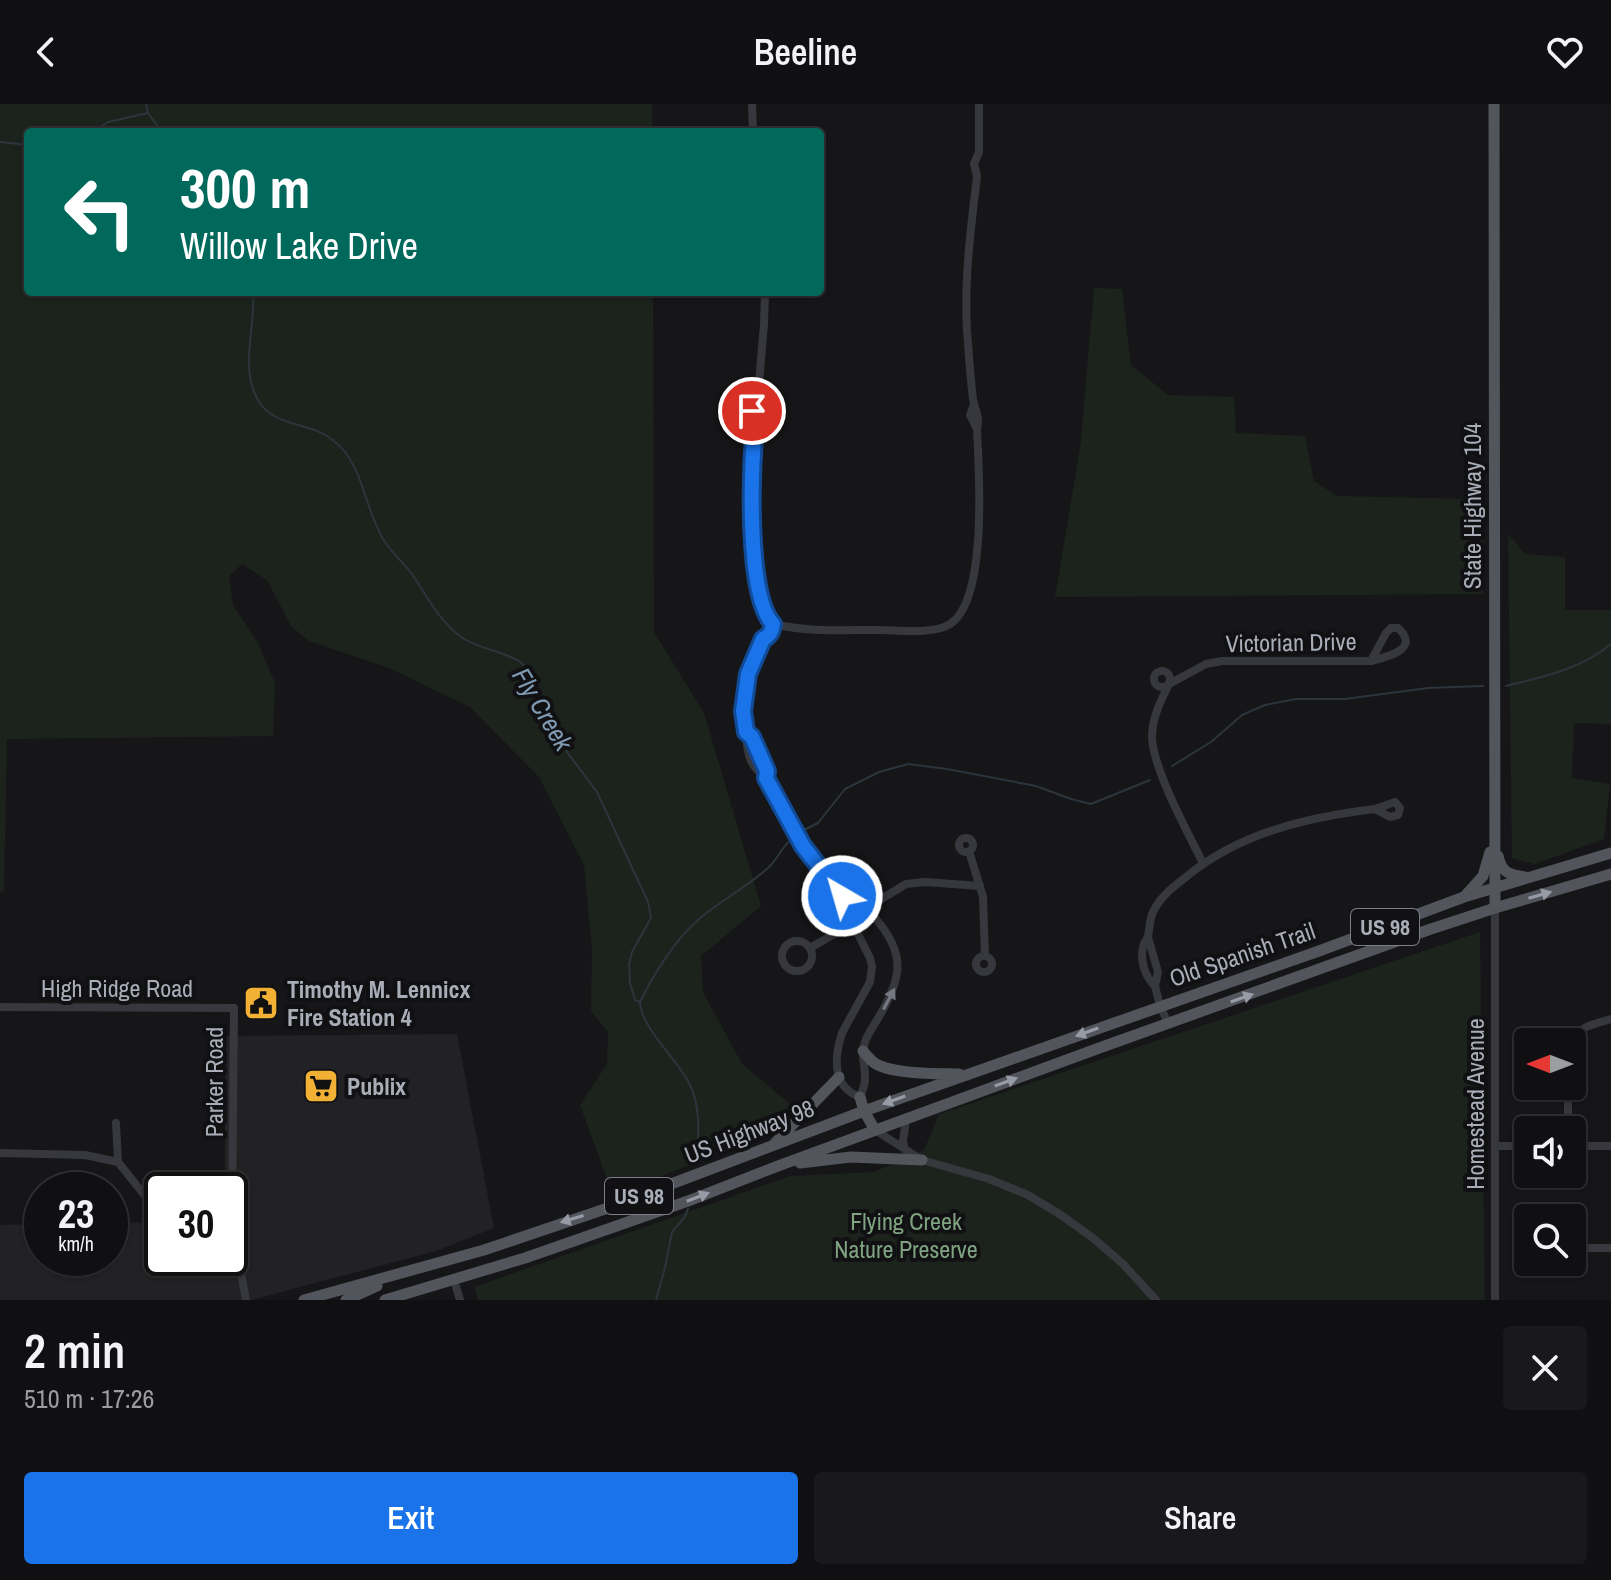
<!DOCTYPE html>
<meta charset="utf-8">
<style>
body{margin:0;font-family:"Archivo Narrow",sans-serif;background:#19191b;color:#f1f3f6;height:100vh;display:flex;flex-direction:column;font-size:30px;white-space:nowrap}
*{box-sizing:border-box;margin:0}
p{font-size:26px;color:#9c9d9f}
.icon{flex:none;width:44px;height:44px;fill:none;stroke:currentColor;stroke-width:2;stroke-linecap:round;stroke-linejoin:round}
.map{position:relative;height:1196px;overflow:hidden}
.sheet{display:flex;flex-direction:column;background:#101012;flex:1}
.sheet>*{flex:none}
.top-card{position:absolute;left:24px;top:24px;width:800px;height:168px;border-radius:8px;box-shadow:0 2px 6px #0004,0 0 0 2px #303032;background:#00695c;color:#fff;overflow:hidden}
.needle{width:52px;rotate:270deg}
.controls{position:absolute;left:1514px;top:924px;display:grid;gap:16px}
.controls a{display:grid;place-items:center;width:72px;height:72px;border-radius:8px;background:#101012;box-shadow:0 2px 6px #0004,0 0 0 2px #303032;font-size:40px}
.speed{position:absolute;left:24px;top:1068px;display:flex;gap:16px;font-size:40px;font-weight:700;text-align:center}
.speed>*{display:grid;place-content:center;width:104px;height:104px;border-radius:50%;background:#101012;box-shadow:0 2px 6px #0004,0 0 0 2px #303032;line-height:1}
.speed small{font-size:20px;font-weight:400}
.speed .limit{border:4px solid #111;border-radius:12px;background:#fff;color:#111}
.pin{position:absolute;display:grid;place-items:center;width:68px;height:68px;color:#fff;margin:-34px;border:4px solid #fff;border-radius:50%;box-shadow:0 2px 8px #0007}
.me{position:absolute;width:88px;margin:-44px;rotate:322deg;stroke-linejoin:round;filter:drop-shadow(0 0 6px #0008)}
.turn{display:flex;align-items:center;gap:28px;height:168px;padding:0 24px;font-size:36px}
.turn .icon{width:104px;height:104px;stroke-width:2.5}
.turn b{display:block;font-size:56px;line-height:68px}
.round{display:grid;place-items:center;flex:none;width:84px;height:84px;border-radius:8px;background:#19191b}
.headline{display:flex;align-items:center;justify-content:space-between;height:136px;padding:0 24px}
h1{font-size:48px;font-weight:600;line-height:60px}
.primary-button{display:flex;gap:16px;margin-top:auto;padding:16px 24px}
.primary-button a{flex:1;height:92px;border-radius:8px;background:#1a73e8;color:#fff;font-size:32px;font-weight:600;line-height:92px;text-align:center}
.primary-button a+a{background:#19191b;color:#f1f3f6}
header{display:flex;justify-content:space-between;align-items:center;height:104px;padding:0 24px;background:#101012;font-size:36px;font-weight:600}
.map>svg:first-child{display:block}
</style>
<header><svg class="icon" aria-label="back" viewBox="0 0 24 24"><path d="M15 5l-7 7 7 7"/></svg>Beeline<svg class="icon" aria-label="heart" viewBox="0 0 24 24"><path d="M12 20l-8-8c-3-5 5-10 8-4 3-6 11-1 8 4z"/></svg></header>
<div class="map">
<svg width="1611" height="1196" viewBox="0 0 1611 1196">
<rect width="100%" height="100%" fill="#161618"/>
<!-- built -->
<path fill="#222225" d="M 457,930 L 494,1124 L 436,1147 L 251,1196 L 0,1196 L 0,1121 L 42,1120 L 42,1154 L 110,1154 L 110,1119 L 162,1118 L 162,1154 L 230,1154 L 230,1086 L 225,1086 L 225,932 Z"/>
<!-- green -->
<path fill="#1c231d" d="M 0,0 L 652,0 L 652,28 L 28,28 L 28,188 L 653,188 L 654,528 L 704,609 L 761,802 L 701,852 L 703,888 L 742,960 L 794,1003 L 763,1032 L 613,1091 L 580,1001 L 607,960 L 608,928 L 591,907 L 592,847 L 584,761 L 539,673 L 470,603 L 389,564 L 309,537 L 291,522 L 267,476 L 242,460 L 229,472 L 233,501 L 259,541 L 275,579 L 273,632 L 7,635 L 4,787 L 0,788 Z
M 1094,184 L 1122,185 L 1131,261 L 1168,291 L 1234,293 L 1236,329 L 1305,332 L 1314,377 L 1337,392 L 1474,395 L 1484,398 L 1483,490 L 1055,493 L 1081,337 Z
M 1508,430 L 1525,450 L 1565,453 L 1565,506 L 1611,506 L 1611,620 L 1574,619 L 1572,674 L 1610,680 L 1604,735 L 1535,760 L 1512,754 Z
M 1480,828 L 1485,1196 L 478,1196 L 474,1183 L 790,1072 L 874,1068 L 924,1046 L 939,1010 Z"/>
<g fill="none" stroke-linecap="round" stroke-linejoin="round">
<!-- stream -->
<path stroke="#2c353c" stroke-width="2" d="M 146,0 L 148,9 L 162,28
M 92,28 L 108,18 L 148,9
M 0,38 L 28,41
M 253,188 C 256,223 239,264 258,296 C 273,322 305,318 327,332 C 333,336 341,343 345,348 C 360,367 365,394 374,416 C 377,423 380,431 385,438 C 392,449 404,459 412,470 C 427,492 439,517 461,533 C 479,546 504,546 522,559 L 567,648 L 597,688 L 648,798 L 651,814 L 632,848 L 629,860 L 630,879 L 635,896 L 640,898 C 642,926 677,954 689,979 C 701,1002 699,1030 696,1054
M 1506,582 C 1542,573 1582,565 1611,540
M 1172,662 L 1211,638 L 1242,611 L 1265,601 L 1296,595 L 1345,595 L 1428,584 L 1483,582
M 802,727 L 818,719 L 845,685 L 879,668 L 908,660 L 947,665 L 1036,682 L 1071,695 L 1091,700 L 1150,676
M 640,898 C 653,871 675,836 698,816 C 720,797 747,783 769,763 C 778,755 782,742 792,735
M 656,1196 L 665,1164 L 672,1128 L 684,1114 L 688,1105"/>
<!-- minor -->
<path stroke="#37383d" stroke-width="8" d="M 752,0 L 753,28
M 765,188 L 764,220 L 757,302 C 764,310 761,316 755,324 L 751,401 L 759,494 L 764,508 L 773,520 C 807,528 843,526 877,526 C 897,526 934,531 950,520 C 988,496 979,367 977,325 C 980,310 975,308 973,295 C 970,272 969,249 967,227 C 964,175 971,123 977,72 L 974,60 L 979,48 L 979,0
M 974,300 L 970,311 L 977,325
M 755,324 C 750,315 751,309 757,302
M 773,520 C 767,524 763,527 763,535 C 752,558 741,584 743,609 C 744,616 746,622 746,629 C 747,648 749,662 766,674 L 803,742 L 858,812 L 858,830 L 870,854 L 872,862 L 870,878 L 842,929 C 834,954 832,983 860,993 C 862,987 865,982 865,975 C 866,963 860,952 865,938 C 868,929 875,920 880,911 C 902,873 906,850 876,815 L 858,812
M 1391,524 L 1398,524 C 1421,545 1387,553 1371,557 L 1386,529 Z
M1154 575a8 8 0 1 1 16 0a8 8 0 1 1-16 0Z
M 746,628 C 756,638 767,660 766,674
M 1395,698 L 1400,704 L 1398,711 L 1390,713 L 1375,705 Z
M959 741a7 7 0 1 1 14 0a7 7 0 1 1-14 0Z
M 969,747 L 983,793 L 985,852
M 1203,759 C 1188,729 1153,665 1152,633 C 1152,614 1161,596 1169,580 L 1206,560 L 1222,557 L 1371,557
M 1495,804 L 1495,1196
M 1148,833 L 1158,868 L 1155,882 L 1160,902 L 1168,919
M782 852a15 15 0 1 1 30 0a15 15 0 1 1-30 0Z
M 810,844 L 836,829 L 873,800 L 906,780 L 925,778 L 980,782
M976 860a8 8 0 1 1 16 0a8 8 0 1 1-16 0Z
M 1155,882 C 1145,873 1140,857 1143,843 C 1144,837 1146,838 1148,832 C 1150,824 1149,816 1153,808 C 1160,793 1173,783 1186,773 C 1239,729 1308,713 1375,705
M 0,903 L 234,904 L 232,1107 L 235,1136 L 246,1196
M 1570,938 C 1579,922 1595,920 1611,915
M 1568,982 L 1568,1026
M 116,1019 L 118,1058
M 875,1026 L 922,1056 L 989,1075 L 1028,1091 L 1061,1111 L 1093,1134 L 1123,1160 L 1156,1196
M 1496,1042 L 1528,1042
M 1572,1042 L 1611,1042
M 905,1046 L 903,1037 L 906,1016
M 0,1049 L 85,1051 L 118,1058 L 150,1098 L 162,1109
M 1572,1141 L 1578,1144 L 1572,1146
M 1578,1144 L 1611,1144
M 454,1176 L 460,1196"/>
<!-- major -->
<path stroke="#53555c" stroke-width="11" d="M 1494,0 L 1495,804
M 1498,752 C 1502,769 1508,770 1525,773
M 1466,791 L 1483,772 L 1490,748
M 863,947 C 867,952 871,957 876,960 C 893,970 939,970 959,970
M 860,993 L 864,1007 L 875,1026
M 775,1039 L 839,973
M 800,1059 L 851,1053 L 922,1056
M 304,1196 L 484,1146 L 605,1105 L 864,1007 L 1319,847 L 1464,793 L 1611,749
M 346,1196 L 377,1182
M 385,1196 L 525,1154 L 688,1097 L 783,1060 L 1102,943 L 1428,826 L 1495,804 L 1611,770"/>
</g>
<!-- one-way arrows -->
<defs><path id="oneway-solid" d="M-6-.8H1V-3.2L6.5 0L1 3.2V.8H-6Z" transform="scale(2)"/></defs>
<g fill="#979ba6">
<use href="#oneway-solid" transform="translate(1540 791) rotate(-16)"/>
<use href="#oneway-solid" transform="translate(1242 894) rotate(-19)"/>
<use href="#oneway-solid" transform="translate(1087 928) rotate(160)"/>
<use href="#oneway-solid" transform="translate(1006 978) rotate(-20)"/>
<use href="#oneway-solid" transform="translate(894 996) rotate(160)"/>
<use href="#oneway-solid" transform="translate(698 1093) rotate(-21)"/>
<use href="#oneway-solid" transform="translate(572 1115) rotate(163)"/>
</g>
<use fill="#757881" href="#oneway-solid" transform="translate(889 895) rotate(-62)"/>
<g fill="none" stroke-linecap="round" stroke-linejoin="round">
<!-- route casing -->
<g stroke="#114b97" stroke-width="20">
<path id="route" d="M 752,307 L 751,312 L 755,324 C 751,364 746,492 773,520 C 772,527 770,532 763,535 L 748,570 L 743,607 L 746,628 L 752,633 L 767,667 L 766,674 L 803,742 L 842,792"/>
</g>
<!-- route -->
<use href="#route" stroke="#1a73e8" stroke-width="14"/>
</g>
<!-- icons -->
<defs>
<g id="civic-square" transform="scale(1.8)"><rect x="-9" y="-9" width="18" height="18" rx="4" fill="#f2b134" stroke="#111113"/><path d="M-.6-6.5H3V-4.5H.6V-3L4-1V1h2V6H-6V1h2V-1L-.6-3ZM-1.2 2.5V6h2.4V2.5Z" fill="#111"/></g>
<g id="supermarket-square" transform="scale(1.8)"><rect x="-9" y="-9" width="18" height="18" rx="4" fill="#f2b134" stroke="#111113"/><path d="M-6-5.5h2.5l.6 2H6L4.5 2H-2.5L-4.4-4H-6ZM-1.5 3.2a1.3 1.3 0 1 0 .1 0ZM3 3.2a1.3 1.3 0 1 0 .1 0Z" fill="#111"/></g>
</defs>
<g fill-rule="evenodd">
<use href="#civic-square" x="261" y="899"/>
<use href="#supermarket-square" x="321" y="982"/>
</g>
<g text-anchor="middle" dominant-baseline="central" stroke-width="8" stroke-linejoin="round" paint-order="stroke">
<!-- shield labels -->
<g fill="#111113" stroke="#7b7e86" stroke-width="2">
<rect x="1351" y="805" width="68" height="36" rx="6"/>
<rect x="605" y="1074" width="68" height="36" rx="6"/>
</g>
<g font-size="22" font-weight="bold" fill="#a8adb8">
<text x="1385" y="823">US 98</text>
<text x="639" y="1092">US 98</text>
</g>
<!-- street labels -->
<g font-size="24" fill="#a8adb8" stroke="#111113">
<text transform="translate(1472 402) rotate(-90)">State Highway 104</text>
<text transform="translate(1291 538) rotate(-1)">Victorian Drive</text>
<text transform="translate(1242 850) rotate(-19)">Old Spanish Trail</text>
<text x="117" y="884">High Ridge Road</text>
<text transform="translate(214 978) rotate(-90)">Parker Road</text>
<text transform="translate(1475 1000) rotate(-90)">Homestead Avenue</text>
<text transform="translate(749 1027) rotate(-21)">US Highway 98</text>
</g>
<!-- poi labels -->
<g font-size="24" font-weight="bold" fill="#a8adb8" stroke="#111113" text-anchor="start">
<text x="287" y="885">Timothy M. Lennicx<tspan x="287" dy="28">Fire Station 4</tspan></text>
<text x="347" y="982">Publix</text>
</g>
<!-- park labels -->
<g font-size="24" fill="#7fa381" stroke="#111113">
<text x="906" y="1117">Flying Creek<tspan x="906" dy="28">Nature Preserve</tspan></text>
</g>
<!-- water labels -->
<g font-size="26" font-style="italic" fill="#7f9bb3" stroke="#111113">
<text transform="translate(543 605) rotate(59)">Fly Creek</text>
</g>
</g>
</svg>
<div class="controls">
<a><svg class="needle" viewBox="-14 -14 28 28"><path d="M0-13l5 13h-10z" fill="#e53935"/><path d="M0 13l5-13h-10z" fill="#9c9d9f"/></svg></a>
<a><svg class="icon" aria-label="sound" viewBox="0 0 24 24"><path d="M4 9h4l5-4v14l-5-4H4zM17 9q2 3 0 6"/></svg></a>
<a><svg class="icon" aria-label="search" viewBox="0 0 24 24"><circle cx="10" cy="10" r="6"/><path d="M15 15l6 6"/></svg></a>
</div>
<div class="speed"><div>23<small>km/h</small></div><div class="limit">30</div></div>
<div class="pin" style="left:752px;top:307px;background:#d93025"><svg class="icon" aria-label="arrive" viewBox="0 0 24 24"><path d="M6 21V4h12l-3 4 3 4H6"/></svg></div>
<svg class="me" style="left:842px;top:792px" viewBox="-20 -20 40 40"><circle r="17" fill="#1a73e8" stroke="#fff" stroke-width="3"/><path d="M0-11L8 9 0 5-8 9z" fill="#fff"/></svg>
<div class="top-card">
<div class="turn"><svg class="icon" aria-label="left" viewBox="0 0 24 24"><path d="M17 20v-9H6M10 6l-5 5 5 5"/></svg><div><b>300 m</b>Willow Lake Drive</div></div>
</div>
</div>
<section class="sheet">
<div class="headline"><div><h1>2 min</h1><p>510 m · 17:26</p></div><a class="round"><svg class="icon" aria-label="close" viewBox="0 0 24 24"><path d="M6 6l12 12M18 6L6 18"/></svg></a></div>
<div class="primary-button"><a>Exit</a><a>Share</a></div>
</section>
